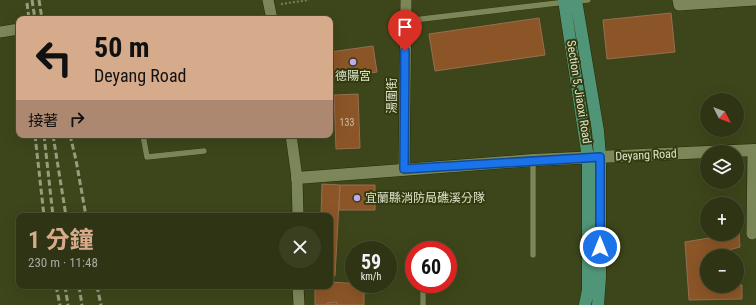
<!DOCTYPE html>
<html lang="zh-TW">
<meta charset="utf-8">
<style>
body{margin:0;font-family:"Roboto Condensed","Noto Sans TC",sans-serif;background:#3a3f22;color:#f1f3f6;height:100vh;display:flex;flex-direction:column;font-size:15px;white-space:nowrap}
*{box-sizing:border-box;margin:0}
p{font-size:13px;color:#a7aaa0}
.icon{flex:none;width:22px;height:22px;fill:none;stroke:currentColor;stroke-width:2;stroke-linecap:round;stroke-linejoin:round}
.map{position:relative;flex:1;overflow:hidden}
.sheet{position:absolute;left:16px;top:213px;width:317px;height:76px;display:flex;flex-direction:column;background:#2e3414;border-radius:8px;box-shadow:0 4px 16px #0002,0 0 0 1px #494f34}
.sheet>*{flex:none}
.top-card{position:absolute;left:16px;top:16px;width:317px;height:122px;border-radius:8px;box-shadow:0 4px 16px #0002,0 0 0 1px #494f34;background:#d6ab8b;color:#111;overflow:hidden}
.needle{width:26px;rotate:132deg}
.fabs{position:absolute;left:700px;top:93px;display:grid;gap:8px}
.fabs a{display:grid;place-items:center;width:44px;height:44px;border-radius:50%;background:#2e3414;box-shadow:0 4px 16px #0002,0 0 0 1px #494f34;font-size:20px}
.speed{position:absolute;left:345px;top:241px;display:flex;gap:8px;font-size:20px;font-weight:700;text-align:center}
.speed>*{display:grid;place-content:center;width:52px;height:52px;border-radius:50%;background:#2e3414;box-shadow:0 4px 16px #0002,0 0 0 1px #494f34;line-height:1}
.speed small{font-size:10px;font-weight:400}
.speed .limit{border:6px solid #d22;background:#fff;color:#111}
.pin{position:absolute;display:grid;place-items:center;width:34px;height:34px;color:#fff;margin:-41px -17px;border-radius:50% 50% 50% 0;rotate:-45deg;box-shadow:0 0 4px #0007}
.pin .icon{rotate:45deg}
.me{position:absolute;width:44px;margin:-22px;rotate:0deg;stroke-linejoin:round;filter:drop-shadow(0 0 3px #0008)}
.turn{display:flex;align-items:center;gap:14px;height:84px;padding:0 12px;font-size:18px}
.turn .icon{width:52px;height:52px;stroke-width:2.5}
.turn b{display:block;font-size:28px;line-height:34px}
.then{display:flex;align-items:center;height:38px;padding:0 12px;background:#0003;gap:8px;font-size:15px}
.round{display:grid;place-items:center;flex:none;width:42px;height:42px;border-radius:21px;background:#3a3f22}
.head{display:flex;align-items:center;justify-content:space-between;height:68px;padding:0 12px}
h1{font-size:24px;font-weight:700;line-height:30px;color:#d6ab8b}
.map>svg:first-child{display:block}
</style>
<div class="map">
<svg width="756" height="305" viewBox="0 0 756 305">
<rect width="100%" height="100%" fill="#3d461a"/>
<!-- building -->
<path fill="#8b5527" stroke="#966f51" d="M 671,13 L 675,52 L 607,59 L 603,20 Z
M 539,18 L 545,55 L 435,71 L 429,34 Z
M 373,46 L 377,72 L 330,79 L 330,52 Z
M 358,94 L 360,148 L 336,149 L 334,95 Z
M 322,184 L 340,185 L 335,276 L 330,275 L 330,216 L 321,216 Z
M 340,185 L 375,185 L 375,210 L 339,210 Z
M 739,233 L 740,247 L 721,252 L 721,256 L 707,256 L 707,286 L 742,285 L 742,299 L 689,300 L 685,242 Z
M 330,282 L 364,284 L 364,305 L 315,305 L 315,286 L 330,286 Z
M 364,284 L 371,284 L 370,293 L 364,293 Z
M 337,302 L 337,305 L 327,305 L 327,303 Z"/>
<g fill="none" stroke-linecap="round" stroke-linejoin="round">
<!-- service casing -->
<g stroke="#242b00" stroke-width="6">
<path id="service" d="M 575,1 L 588,0
M 405,21 L 566,2
M 143,135 L 147,157 L 204,151
M 533,160 L 533,255
M 423,284 L 423,305"/>
</g>
<!-- minor casing -->
<g stroke="#242b00" stroke-width="12">
<path id="minor" d="M 268,0 L 272,19
M 678,0 L 679,5 L 755,0
M 0,32 L 19,29
M 291,135 L 297,178 L 298,216
M 404,169 L 406,0
M 752,234 L 753,150
M 298,286 L 299,305"/>
</g>
<!-- tertiary casing -->
<g stroke="#242b00" stroke-width="13">
<path id="tertiary" d="M 707,152 L 756,150
M 297,178 L 533,160 L 707,152"/>
</g>
<!-- primary casing -->
<g stroke="#242b00" stroke-width="13">
<path id="primary" d="M 564,0 L 588,158 L 588,290 L 585,305
M 576,0 L 598,131 L 600,157 L 600,277 L 598,305"/>
</g>
<!-- path -->
<path stroke="#78805b" stroke-width="2" stroke-dasharray="2 2" stroke-linecap="butt" d="M 281,4 L 309,0"/>
<!-- service -->
<use href="#service" stroke="#7c8759" stroke-width="5.5"/>
<!-- minor -->
<use href="#minor" stroke="#7c8759" stroke-width="11"/>
<!-- tertiary -->
<use href="#tertiary" stroke="#7c8759" stroke-width="12"/>
<!-- primary -->
<use href="#primary" stroke="#519578" stroke-width="12"/>
<!-- rail -->
<path stroke="#979e7e" stroke-width="3" stroke-dasharray="6 3" stroke-linecap="butt" d="M 32,0 L 35,19
M 39,0 L 42,19
M 27,3 L 29,19
M 35,135 L 44,216
M 44,135 L 53,216
M 53,135 L 66,216
M 70,135 L 76,160 L 86,216
M 56,286 L 60,305
M 65,286 L 68,305
M 79,286 L 82,305
M 97,286 L 101,305"/>
</g>
<g fill="none" stroke-linecap="round" stroke-linejoin="round">
<!-- route casing -->
<g stroke="#114b97" stroke-width="10">
<path id="route" d="M 405,51 L 404,169 L 600,157 L 600,247"/>
</g>
<!-- route -->
<use href="#route" stroke="#1a73e8" stroke-width="7"/>
</g>
<!-- markers -->
<g fill="#c0a8f3" stroke="#333b0e" stroke-width="1.5">
<circle cx="353" cy="62" r="4"/>
<circle cx="357" cy="198" r="4"/>
</g>
<g text-anchor="middle" dominant-baseline="central" stroke-width="4" stroke-linejoin="round" paint-order="stroke">
<!-- number labels -->
<g font-size="10" fill="#c8c0a2">
<text x="347" y="122">133</text>
</g>
<!-- poi labels -->
<g font-size="12" fill="#dde3cb" stroke="#333b0e">
<text x="353" y="76">德陽宮</text>
<text x="365" y="198" text-anchor="start">宜蘭縣消防局礁溪分隊</text>
</g>
<!-- street labels -->
<g font-size="12" fill="#dde3cb" stroke="#333b0e">
<text transform="translate(579 92) rotate(81)">Section 5, Jiaoxi Road</text>
<text transform="translate(392 96) rotate(-90)">湯圍街</text>
<text transform="translate(646 155) rotate(-3)">Deyang Road</text>
</g>
</g>
</svg>
<div class="fabs">
<a><svg class="needle" viewBox="-14 -14 28 28"><path d="M0-13l5 13h-10z" fill="#e53935"/><path d="M0 13l5-13h-10z" fill="#a7aaa0"/></svg></a>
<a><svg class="icon" aria-label="layers" viewBox="0 0 24 24"><path d="M12 4l9 5-9 5-9-5zM3 14l9 5 9-5"/></svg></a>
<a>+</a>
<a>−</a>
</div>
<div class="speed"><div>59<small>km/h</small></div><div class="limit">60</div></div>
<div class="pin" style="left:405px;top:51px;background:#d93025"><svg class="icon" aria-label="arrive" viewBox="0 0 24 24"><path d="M6 21V4h12l-3 4 3 4H6"/></svg></div>
<svg class="me" style="left:600px;top:247px" viewBox="-20 -20 40 40"><circle r="17" fill="#1a73e8" stroke="#fff" stroke-width="3"/><path d="M0-11L8 9 0 5-8 9z" fill="#fff"/></svg>
<div class="top-card">
<div class="turn"><svg class="icon" aria-label="left" viewBox="0 0 24 24"><path d="M17 20v-9H6M10 6l-5 5 5 5"/></svg><div><b>50 m</b>Deyang Road</div></div>
<div class="then">接著<svg class="icon" aria-label="right" viewBox="0 0 24 24"><path d="M7 20v-9h11M14 6l5 5-5 5"/></svg></div>
</div>
<section class="sheet">
<div class="head"><div><h1>1 分鐘</h1><p>230 m · 11:48</p></div><a class="round"><svg class="icon" aria-label="close" viewBox="0 0 24 24"><path d="M6 6l12 12M18 6L6 18"/></svg></a></div>
</section>
</div>
